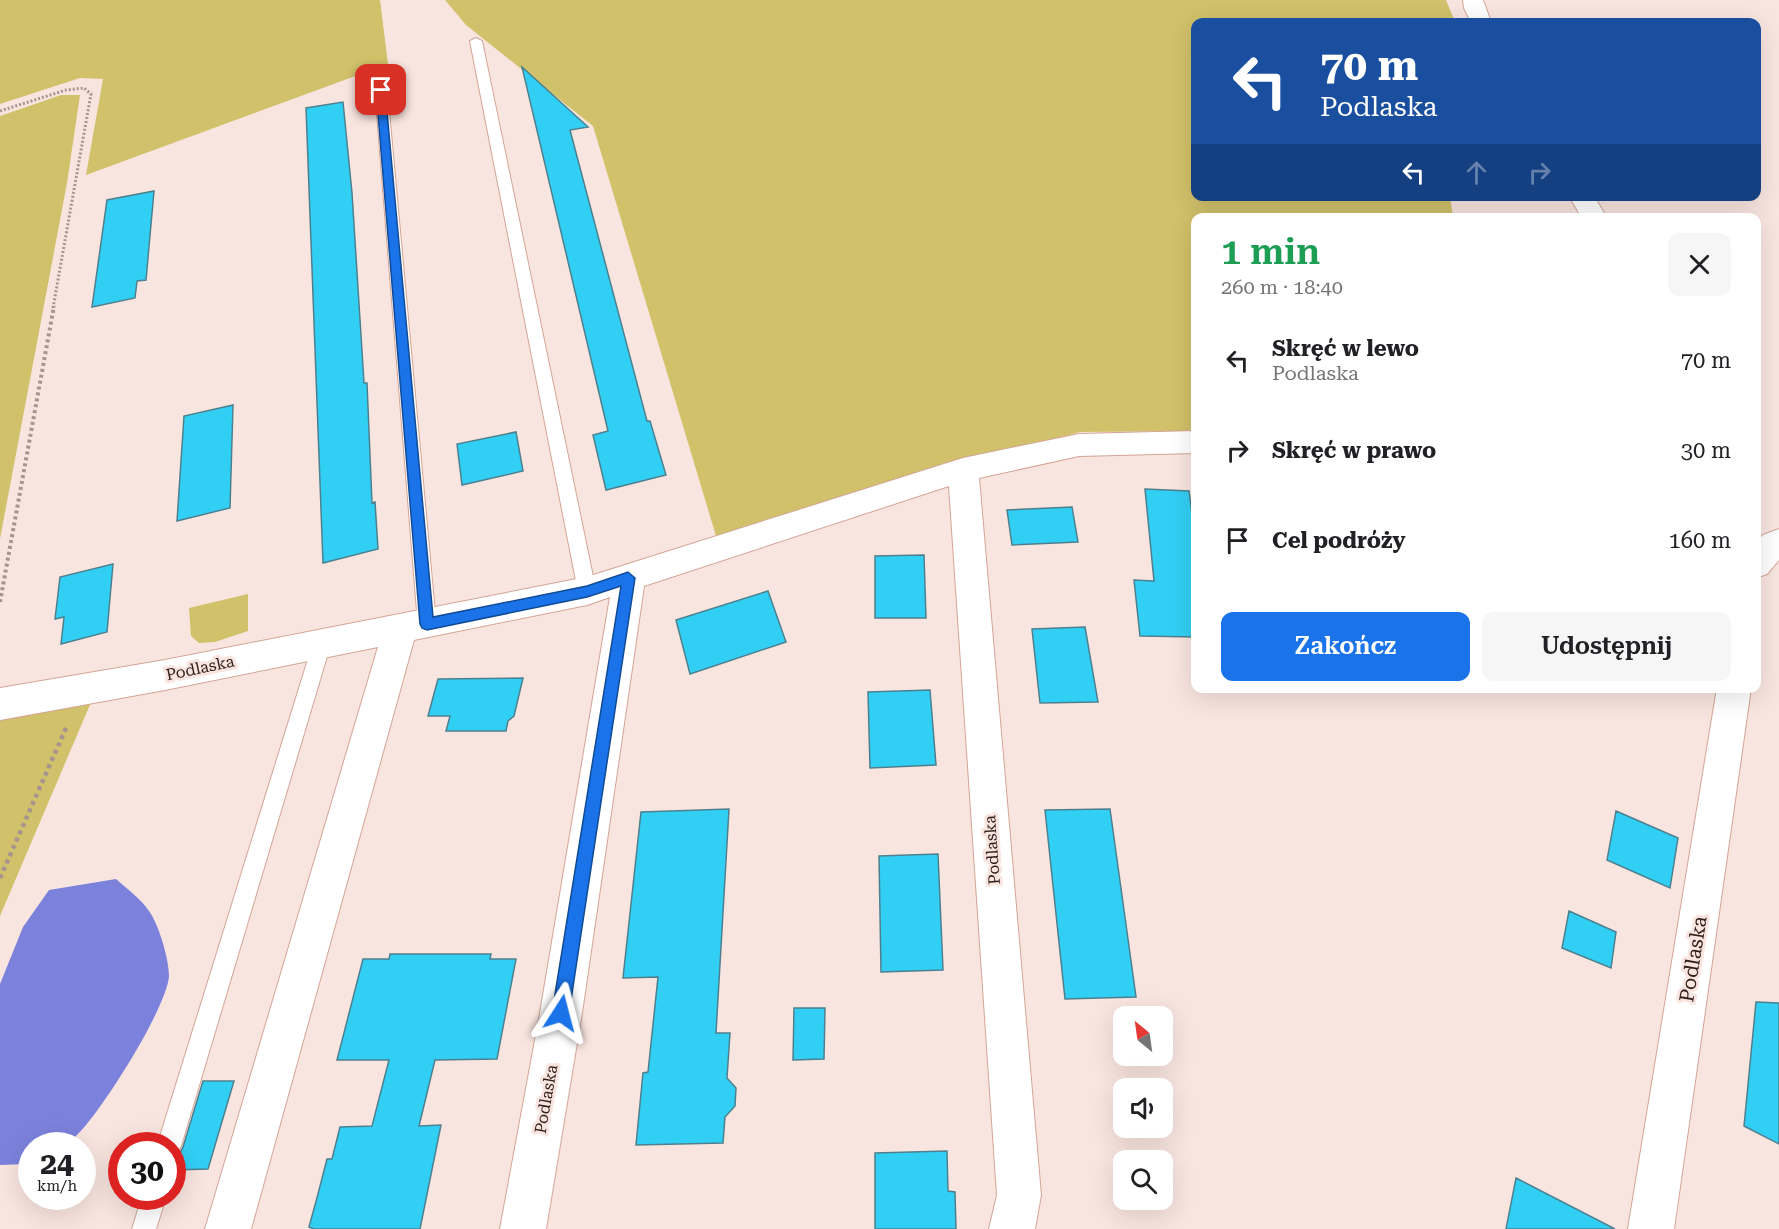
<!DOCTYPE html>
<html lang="pl">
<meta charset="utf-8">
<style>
body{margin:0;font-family:"Roboto Serif",serif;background:#f6f6f6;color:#202124;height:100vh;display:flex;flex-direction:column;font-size:22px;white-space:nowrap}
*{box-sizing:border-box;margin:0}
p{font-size:20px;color:#757577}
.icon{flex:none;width:33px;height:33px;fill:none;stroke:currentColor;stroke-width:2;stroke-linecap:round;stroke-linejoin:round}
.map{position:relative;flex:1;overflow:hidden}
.drawer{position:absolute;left:1191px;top:213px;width:570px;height:480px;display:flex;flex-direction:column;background:#fff;border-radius:12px;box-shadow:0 6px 24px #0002}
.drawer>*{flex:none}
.hud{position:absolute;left:1191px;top:18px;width:570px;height:183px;border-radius:12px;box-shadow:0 6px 24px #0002;background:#1a4fa0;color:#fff;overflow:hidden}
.needle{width:39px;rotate:331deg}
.tools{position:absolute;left:1113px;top:1006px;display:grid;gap:12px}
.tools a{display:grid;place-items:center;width:60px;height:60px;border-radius:12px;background:#fff;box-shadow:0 6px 24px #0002;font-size:30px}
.speed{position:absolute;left:18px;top:1132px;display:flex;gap:12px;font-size:30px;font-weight:700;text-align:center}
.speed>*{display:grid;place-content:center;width:78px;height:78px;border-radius:50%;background:#fff;box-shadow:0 6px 24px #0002;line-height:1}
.speed small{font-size:15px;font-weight:400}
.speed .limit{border:9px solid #d22;background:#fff;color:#111}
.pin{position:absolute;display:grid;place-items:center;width:51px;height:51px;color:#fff;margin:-26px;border-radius:12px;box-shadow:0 3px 9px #0006}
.me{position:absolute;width:66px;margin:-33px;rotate:9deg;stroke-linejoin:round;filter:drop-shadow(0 0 4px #0008)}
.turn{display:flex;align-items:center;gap:21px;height:126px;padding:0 30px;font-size:27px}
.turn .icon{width:78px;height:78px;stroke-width:2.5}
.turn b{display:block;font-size:42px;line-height:51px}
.lanes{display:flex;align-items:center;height:57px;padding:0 30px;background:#0003;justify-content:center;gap:30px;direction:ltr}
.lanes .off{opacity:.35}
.round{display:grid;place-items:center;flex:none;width:63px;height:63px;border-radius:12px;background:#f6f6f6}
.headline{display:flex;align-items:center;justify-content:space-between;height:102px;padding:0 30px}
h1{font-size:36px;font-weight:600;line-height:45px;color:#1e9e55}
.button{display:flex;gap:12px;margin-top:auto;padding:12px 30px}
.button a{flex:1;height:69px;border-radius:12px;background:#1a73e8;color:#fff;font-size:24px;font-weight:600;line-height:69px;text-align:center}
.button a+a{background:#f6f6f6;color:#202124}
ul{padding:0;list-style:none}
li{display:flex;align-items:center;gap:18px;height:90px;padding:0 30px}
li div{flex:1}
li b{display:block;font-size:22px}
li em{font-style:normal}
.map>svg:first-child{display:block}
</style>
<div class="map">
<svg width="1779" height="1229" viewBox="0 0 1779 1229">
<rect width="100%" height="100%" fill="#f9e5df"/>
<!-- green -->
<path fill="#d1c16a" d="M 0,0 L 380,0 L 388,64 L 86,175 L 103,79 L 80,78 L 0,104 Z
M 445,0 L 1446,0 L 1455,22 L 1196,22 L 1196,196 L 1450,197 L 1453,217 L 1196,218 L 1195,431 L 1080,432 L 880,487 L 749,531 L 716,536 L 593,126 L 466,25 Z
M 61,95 L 80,95 L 67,183 L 0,539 L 0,116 Z
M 248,594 L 248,631 L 215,642 L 199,643 L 191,636 L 189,608 Z
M 92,700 L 0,916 L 0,718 Z"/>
<!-- water -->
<path fill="#7c82dc" d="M 116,879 C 127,889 141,899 149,911 C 159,925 169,959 169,976 C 167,1008 99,1116 75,1137 C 62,1148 47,1146 32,1146 L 31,1161 L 26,1164 L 0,1165 L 0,984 L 23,927 L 49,890 Z"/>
<!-- building -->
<path fill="#32cff5" stroke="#4d808f" stroke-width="1.5" d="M 522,67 L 588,127 L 570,130 L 647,421 L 650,421 L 666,475 L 606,490 L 593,435 L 608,431 Z
M 343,102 L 352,193 L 364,383 L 367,383 L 372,503 L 375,502 L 378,549 L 323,563 L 306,108 Z
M 154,191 L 146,280 L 137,281 L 135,298 L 92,307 L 107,200 Z
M 233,405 L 230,508 L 177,521 L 184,416 Z
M 516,432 L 523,471 L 462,485 L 457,444 Z
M 1145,489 L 1189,491 L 1196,543 L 1196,637 L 1140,636 L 1134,580 L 1154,581 Z
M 1072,507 L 1078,542 L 1012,545 L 1007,510 Z
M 924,555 L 926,618 L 875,618 L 875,556 Z
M 113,564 L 107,632 L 61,644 L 64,617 L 55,619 L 60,577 Z
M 768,591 L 786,642 L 690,674 L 676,620 Z
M 1085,627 L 1098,702 L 1040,703 L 1032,629 Z
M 523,678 L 514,716 L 508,721 L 506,731 L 446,731 L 450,716 L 428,716 L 438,679 Z
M 930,690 L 936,765 L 870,768 L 868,692 Z
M 729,809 L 716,1033 L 730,1033 L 727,1078 L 736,1088 L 735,1106 L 725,1117 L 723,1143 L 636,1145 L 643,1073 L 648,1072 L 658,977 L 623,978 L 641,812 Z
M 1110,809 L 1136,997 L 1065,999 L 1045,810 Z
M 1616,811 L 1678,838 L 1670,888 L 1607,860 Z
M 938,854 L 943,970 L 881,972 L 879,856 Z
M 1569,911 L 1616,932 L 1611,968 L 1562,948 Z
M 390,954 L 491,954 L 490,959 L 516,959 L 497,1059 L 435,1060 L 419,1126 L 441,1125 L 420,1229 L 314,1229 L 309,1227 L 318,1194 L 327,1159 L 332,1159 L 340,1127 L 372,1126 L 389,1060 L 337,1060 L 363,959 L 389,959 Z
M 1756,1002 L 1779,1003 L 1779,1144 L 1744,1126 Z
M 794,1008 L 825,1008 L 824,1059 L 793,1060 Z
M 203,1081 L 234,1081 L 208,1169 L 172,1170 L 172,1158 L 179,1155 L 183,1147 Z
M 947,1151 L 948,1191 L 955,1192 L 956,1229 L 875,1229 L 875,1153 Z
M 1516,1178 L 1615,1229 L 1506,1229 Z"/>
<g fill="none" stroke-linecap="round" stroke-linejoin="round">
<!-- lane casing -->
<g stroke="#d3a596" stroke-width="2">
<path id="lane" d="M 476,38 L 482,41 L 596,591 L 593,596 L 587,598 L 581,596 L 578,591 L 470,41 Z
M 381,85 L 387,89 L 436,624 L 433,630 L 427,632 L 421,630 L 418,624 L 375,89 Z
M 322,635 L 328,637 L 331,643 L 181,1146 L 177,1154 L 172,1156 L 172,1146 L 157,1146 L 313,643 L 316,637 Z
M 142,1197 L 166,1197 L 156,1229 L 132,1229 Z"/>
</g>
<!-- street casing -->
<g stroke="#d3a596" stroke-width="2">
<path id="street" d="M 1463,0 L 1483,0 L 1491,22 L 1471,22 L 1464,8 Z
M 1569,196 L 1594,196 L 1607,218 L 1582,218 Z
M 1196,431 L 1196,453 L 1079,456 L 979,478 L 1041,1195 L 1035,1229 L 989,1229 L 997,1195 L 949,486 L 644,586 L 582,1013 L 546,1229 L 500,1229 L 540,1013 L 610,597 L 587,605 L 414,640 L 251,1229 L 205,1229 L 378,647 L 165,690 L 0,720 L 0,688 L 165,660 L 587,577 L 963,458 L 1079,434 Z
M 1779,529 L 1779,560 L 1767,574 L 1756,578 L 1756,542 L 1763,535 Z
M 1717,688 L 1751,688 L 1674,1229 L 1628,1229 Z"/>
</g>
<!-- path-far2 -->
<path stroke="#a7948e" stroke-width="3" stroke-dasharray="2 2" stroke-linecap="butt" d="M 0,111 L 66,90 L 84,88 L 91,94 L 53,308"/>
<!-- path-far1 -->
<path stroke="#a7948e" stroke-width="4" stroke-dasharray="3 3" stroke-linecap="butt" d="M 0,602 L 54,306"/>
<!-- path -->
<path stroke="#a7948e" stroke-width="4.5" stroke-dasharray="4 4" stroke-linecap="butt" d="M 0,878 L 66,728"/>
<!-- lane -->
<use href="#lane" fill="#fff" fill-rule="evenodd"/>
<!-- street -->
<use href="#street" fill="#fff" fill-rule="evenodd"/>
</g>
<!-- route -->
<path fill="#1a73e8" stroke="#114b97" stroke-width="1.5" d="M 381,87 L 385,90 L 433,617 L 587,586 L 628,572 L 635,578 L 569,1013 L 567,1019 L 561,1021 L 555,1019 L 552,1013 L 621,586 L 587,597 L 427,630 L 422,628 L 420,624 L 376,90 Z"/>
<g text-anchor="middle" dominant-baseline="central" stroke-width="6" stroke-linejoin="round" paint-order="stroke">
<!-- street labels -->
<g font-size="16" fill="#31201a" stroke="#f9e5df">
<text transform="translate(200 668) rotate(-12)">Podlaska</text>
<text transform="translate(992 850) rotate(-94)">Podlaska</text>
<text transform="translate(546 1099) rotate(-80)">Podlaska</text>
</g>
<!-- near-street labels -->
<g font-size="20" fill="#31201a" stroke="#f9e5df">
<text transform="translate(1693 959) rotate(-81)">Podlaska</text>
</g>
</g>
</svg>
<div class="tools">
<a><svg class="needle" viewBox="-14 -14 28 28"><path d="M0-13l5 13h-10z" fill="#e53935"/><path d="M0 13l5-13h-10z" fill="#757577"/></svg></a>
<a><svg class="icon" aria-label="sound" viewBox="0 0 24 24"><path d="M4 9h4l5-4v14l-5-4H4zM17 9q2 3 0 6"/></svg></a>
<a><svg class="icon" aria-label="search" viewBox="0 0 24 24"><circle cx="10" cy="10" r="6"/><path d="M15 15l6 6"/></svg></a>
</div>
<div class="speed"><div>24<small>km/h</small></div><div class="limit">30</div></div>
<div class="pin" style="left:381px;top:90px;background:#d93025"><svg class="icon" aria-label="arrive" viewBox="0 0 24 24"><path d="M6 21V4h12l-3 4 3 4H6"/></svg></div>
<svg class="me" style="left:561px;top:1013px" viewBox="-20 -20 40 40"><path d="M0-17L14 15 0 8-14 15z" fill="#1a73e8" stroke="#fff" stroke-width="4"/></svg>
<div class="hud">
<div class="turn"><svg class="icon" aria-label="left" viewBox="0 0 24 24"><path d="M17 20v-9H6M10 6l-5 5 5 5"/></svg><div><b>70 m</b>Podlaska</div></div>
<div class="lanes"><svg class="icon" aria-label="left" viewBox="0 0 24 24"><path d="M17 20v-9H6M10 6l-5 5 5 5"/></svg><svg class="icon off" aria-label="ahead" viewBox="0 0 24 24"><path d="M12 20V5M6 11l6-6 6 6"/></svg><svg class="icon off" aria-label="right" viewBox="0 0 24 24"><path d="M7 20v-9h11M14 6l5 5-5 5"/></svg></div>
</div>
<section class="drawer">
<div class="headline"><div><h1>1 min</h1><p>260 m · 18:40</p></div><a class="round"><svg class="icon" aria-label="close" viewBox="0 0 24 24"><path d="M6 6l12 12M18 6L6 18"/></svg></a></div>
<ul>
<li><svg class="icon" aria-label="left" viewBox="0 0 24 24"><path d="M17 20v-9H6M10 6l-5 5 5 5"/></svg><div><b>Skręć w lewo</b><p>Podlaska</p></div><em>70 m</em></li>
<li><svg class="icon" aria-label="right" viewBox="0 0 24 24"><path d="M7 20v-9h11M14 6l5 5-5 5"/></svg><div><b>Skręć w prawo</b></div><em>30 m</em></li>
<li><svg class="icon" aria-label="arrive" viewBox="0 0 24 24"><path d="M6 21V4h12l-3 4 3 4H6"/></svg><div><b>Cel podróży</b></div><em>160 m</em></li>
</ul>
<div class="button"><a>Zakończ</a><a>Udostępnij</a></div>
</section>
</div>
